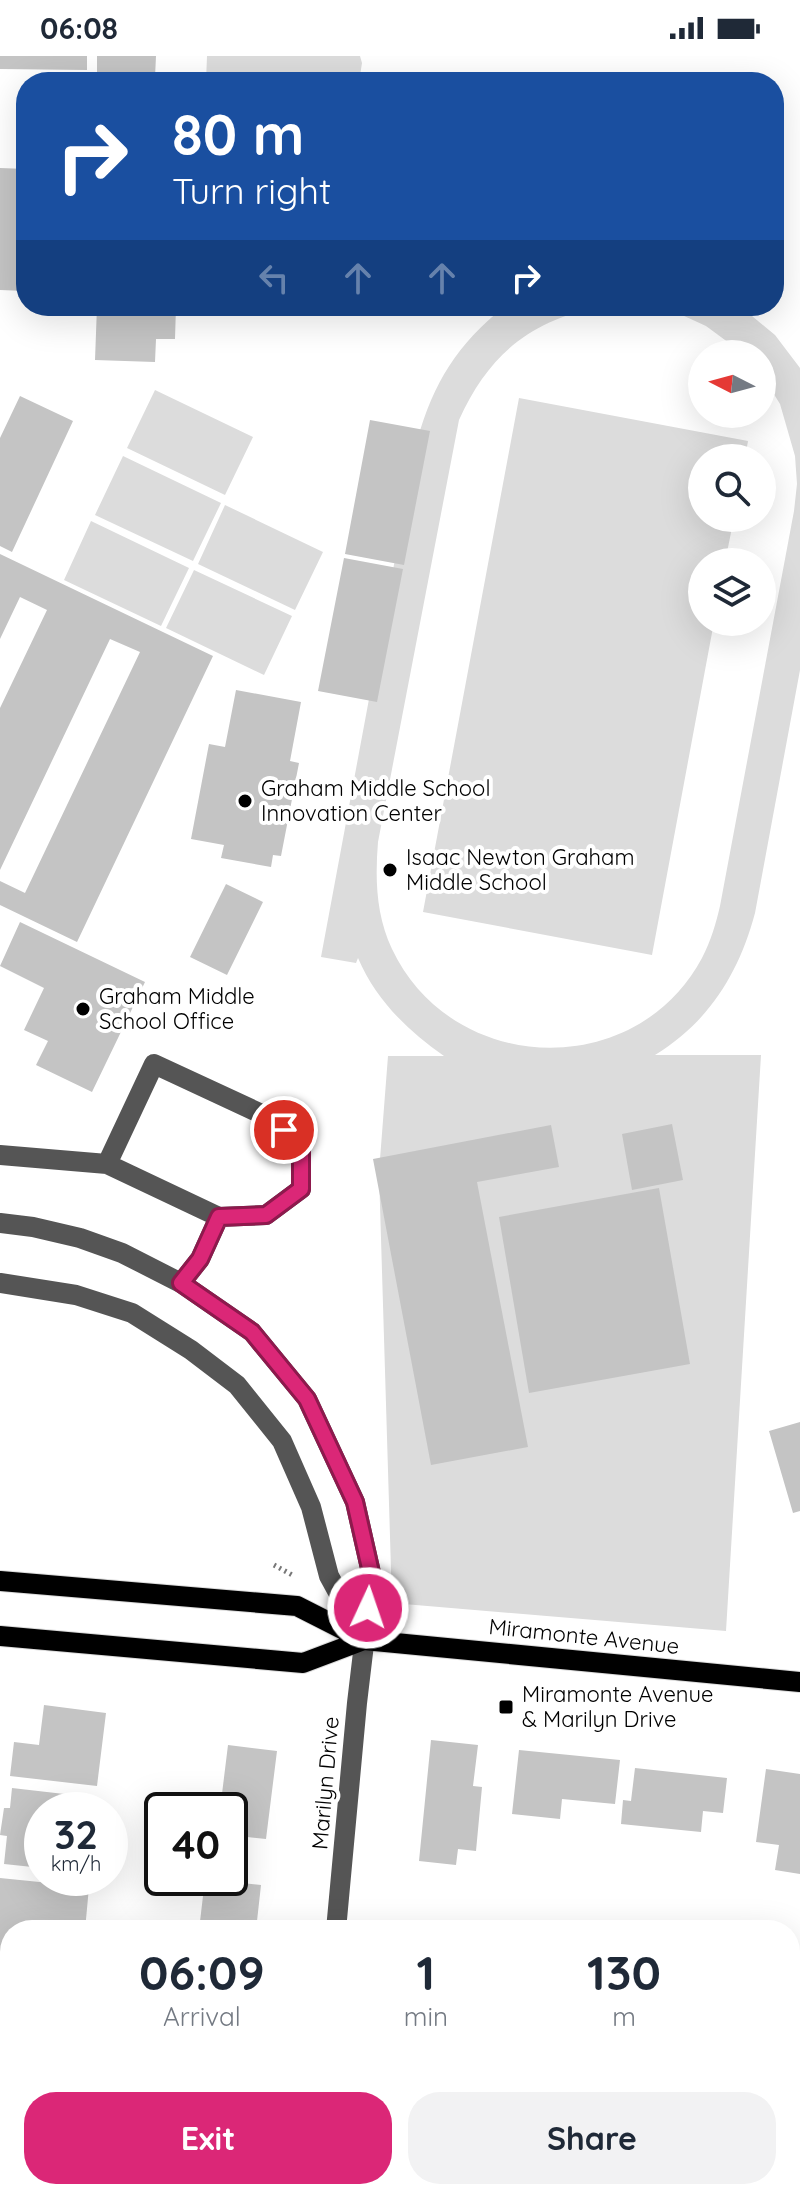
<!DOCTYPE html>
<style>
body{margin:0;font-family:Quicksand,sans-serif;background:#f2f2f3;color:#1f2937;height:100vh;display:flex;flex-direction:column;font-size:30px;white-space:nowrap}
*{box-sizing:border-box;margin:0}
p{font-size:26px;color:#747a83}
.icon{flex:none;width:44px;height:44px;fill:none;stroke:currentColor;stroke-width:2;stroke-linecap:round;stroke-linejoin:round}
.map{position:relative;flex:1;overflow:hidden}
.side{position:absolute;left:0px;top:1864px;width:800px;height:280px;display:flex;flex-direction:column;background:#fff;border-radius:32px 32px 0 0;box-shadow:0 8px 32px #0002}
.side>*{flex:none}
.top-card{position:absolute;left:16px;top:16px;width:768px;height:244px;border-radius:32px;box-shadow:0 8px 32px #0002;background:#1a4fa0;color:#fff;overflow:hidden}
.needle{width:52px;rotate:276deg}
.controls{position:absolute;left:688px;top:284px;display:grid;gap:16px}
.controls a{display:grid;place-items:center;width:88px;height:88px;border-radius:50%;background:#fff;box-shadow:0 8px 32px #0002;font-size:40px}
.speed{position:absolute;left:24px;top:1736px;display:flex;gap:16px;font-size:40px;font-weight:700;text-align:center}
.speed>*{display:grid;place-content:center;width:104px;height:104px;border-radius:50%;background:#fff;box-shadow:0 8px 32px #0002;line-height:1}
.speed small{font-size:20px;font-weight:400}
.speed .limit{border:4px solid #111;border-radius:12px;background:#fff;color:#111}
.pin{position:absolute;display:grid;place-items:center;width:68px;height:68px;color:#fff;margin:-34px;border:4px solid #fff;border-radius:50%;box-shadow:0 2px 8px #0007}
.me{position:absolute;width:88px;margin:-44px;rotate:3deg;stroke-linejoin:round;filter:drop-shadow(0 0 6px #0008)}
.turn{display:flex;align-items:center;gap:28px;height:168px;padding:0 24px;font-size:36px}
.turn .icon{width:104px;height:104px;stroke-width:2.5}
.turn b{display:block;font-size:56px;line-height:68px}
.lanes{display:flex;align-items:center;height:76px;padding:0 24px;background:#0003;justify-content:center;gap:40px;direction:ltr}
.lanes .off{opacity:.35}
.eta{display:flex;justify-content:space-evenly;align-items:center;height:136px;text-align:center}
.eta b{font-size:48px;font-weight:800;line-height:56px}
.action{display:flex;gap:16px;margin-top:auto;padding:16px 24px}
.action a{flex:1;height:92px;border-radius:32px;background:#db2777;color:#fff;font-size:32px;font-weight:800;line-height:92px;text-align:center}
.action a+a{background:#f2f2f3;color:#1f2937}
.status{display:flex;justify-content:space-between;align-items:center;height:56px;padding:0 40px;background:#fff;direction:ltr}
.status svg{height:22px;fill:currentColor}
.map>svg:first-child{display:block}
</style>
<div class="status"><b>06:08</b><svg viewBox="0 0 49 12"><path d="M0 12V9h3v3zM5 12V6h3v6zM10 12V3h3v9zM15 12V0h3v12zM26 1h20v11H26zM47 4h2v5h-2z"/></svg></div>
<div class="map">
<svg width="800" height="2144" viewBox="0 0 800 2144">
<rect width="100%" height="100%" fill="#fff"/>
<!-- green -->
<path fill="#dcdcdc" d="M 207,0 L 360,0 L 362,7 L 359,26 L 206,26 Z
M 505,250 L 601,250 C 530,265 489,298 459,364 L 378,786 C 375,823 376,859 392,893 C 452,1020 636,1026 702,902 C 711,885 716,867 720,850 L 794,455 L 797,428 L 795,400 L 780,348 L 762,319 L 762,298 L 744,298 L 706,270 L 682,259 L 641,250 L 740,250 L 775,279 L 800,312 L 800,614 L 755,857 C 739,917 709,966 655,999 L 761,999 L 726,1575 L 392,1547 L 379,1116 L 388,1000 L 444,1000 C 407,974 376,944 358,902 L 356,907 L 321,901 L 417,385 C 434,325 457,289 505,250 Z
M 155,334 L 253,381 L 225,439 L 127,392 Z
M 519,342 L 748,385 L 745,402 L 702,402 L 702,462 L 734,462 L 725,506 L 702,506 L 702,566 L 714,566 L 652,899 L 423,856 Z
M 123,400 L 221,447 L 193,505 L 95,459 Z
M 225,449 L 323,496 L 295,554 L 198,508 Z
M 91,465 L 189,512 L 161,570 L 64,524 Z
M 194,514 L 292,560 L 264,619 L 166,572 Z"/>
<!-- building -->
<path fill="#c4c4c4" d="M 0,0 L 87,0 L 87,14 L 0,13 Z
M 97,0 L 156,0 L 155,21 L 97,20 Z
M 0,112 L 26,113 L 26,235 L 0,234 Z
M 97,250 L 176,250 L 175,283 L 156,283 L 155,306 L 95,304 Z
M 20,340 L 73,365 L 12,496 L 0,490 L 0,382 Z
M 370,364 L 430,375 L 404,509 L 345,498 Z
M 0,498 L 213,600 L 77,886 L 0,849 L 0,825 L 25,837 L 140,596 L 110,583 L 0,814 L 0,652 L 47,554 L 20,541 L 0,583 Z
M 344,502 L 403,513 L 377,646 L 318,635 Z
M 236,634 L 301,646 L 290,705 L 299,707 L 281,800 L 273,799 L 271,811 L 221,802 L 224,789 L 191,783 L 209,688 L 225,691 Z
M 226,828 L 263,846 L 227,919 L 190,901 Z
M 20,866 L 145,926 L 92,1036 L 36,1009 L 48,985 L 24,974 L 44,932 L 0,910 Z
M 672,1068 L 683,1124 L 632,1134 L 622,1078 Z
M 551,1069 L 559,1111 L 477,1126 L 528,1391 L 431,1409 L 373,1103 Z
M 659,1132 L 690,1308 L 529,1337 L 499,1161 Z
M 800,1366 L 800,1455 L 793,1457 L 769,1375 Z
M 44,1649 L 106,1657 L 97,1730 L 10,1720 L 14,1686 L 39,1689 Z
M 431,1684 L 478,1689 L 473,1730 L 482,1731 L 476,1795 L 458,1793 L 456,1809 L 419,1805 Z
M 228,1689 L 277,1695 L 266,1783 L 230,1779 L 230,1754 L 220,1754 Z
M 519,1694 L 620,1704 L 615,1748 L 562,1743 L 560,1763 L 512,1758 Z
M 635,1712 L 727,1722 L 723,1757 L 703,1755 L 701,1776 L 621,1768 L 623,1744 L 631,1745 Z
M 766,1713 L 800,1718 L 800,1818 L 775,1814 L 779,1789 L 756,1786 Z
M 12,1732 L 99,1742 L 98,1754 L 42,1754 L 42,1812 L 4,1808 L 7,1780 L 0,1779 L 4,1752 L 10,1752 Z
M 0,1822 L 89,1831 L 85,1874 L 10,1874 L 10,1898 L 0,1897 Z
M 205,1823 L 261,1829 L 256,1874 L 199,1874 Z
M 0,1909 L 10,1910 L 10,1985 L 0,1984 Z
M 794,1911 L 800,1946 L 800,1988 L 790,1990 L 790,1912 Z
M 0,1997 L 10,2000 L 10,2071 L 0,2068 Z
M 800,2029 L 800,2062 L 790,2052 L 790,2038 Z
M 0,2097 L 10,2101 L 10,2134 L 38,2134 L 34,2144 L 0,2144 Z
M 397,2134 L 436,2134 L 435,2144 L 396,2144 Z"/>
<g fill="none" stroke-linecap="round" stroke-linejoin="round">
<!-- major casing -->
<g stroke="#dbdbdb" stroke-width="22">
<path id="major" d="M 0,1525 L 297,1550 L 364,1584 L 800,1626
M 0,1580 L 303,1607 L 364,1584"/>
</g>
<!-- path -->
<path stroke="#777" stroke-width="5" stroke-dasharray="2 4" stroke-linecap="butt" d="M 274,1509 L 294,1520"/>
<!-- minor -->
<path stroke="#555" stroke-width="20" d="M 0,1099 L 107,1108
M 0,1167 L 33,1171 L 80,1182 L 122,1197 L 181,1227 L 252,1276 L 307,1343 L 355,1446 L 372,1521 L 357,1647 L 336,1874
M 0,1227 L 76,1239 L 132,1257 L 191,1294 L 237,1329 L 282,1385 L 311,1451 L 329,1520 L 364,1584
M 181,1227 L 200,1203 L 219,1161 L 266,1159 L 301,1133 L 301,1088 L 266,1060 L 154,1008 L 107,1108 L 219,1161
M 312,2144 L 313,2134"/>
<!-- major -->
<use href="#major" stroke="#000" stroke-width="20"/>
</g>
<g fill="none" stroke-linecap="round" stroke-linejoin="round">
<!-- route casing -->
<g stroke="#8e194d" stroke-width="20">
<path id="route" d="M 284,1074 L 301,1088 L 301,1133 L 266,1159 L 219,1161 L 200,1203 L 181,1227 L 252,1276 L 307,1343 L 355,1446 L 372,1521 L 368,1552"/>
</g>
<!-- route -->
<use href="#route" stroke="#db2777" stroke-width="14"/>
</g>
<!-- markers -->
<g fill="#000" stroke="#fff" stroke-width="3">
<circle cx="245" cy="745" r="8"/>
<circle cx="390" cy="814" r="8"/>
<circle cx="83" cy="953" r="8"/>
<rect x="498" y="1643" width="16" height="16" rx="4"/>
</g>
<g text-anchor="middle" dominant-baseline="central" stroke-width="8" stroke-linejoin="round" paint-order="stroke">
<!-- poi labels -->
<g font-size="22" fill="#000" stroke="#fff" text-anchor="start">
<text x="261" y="732">Graham Middle School<tspan x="261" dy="25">Innovation Center</tspan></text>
<text x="406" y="801">Isaac Newton Graham<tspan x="406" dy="25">Middle School</tspan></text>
<text x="99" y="940">Graham Middle<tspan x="99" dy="25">School Office</tspan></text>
<text x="522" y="1638">Miramonte Avenue<tspan x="522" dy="25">&amp; Marilyn Drive</tspan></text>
</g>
<!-- street labels -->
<g font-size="22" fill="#000" stroke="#fff">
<text transform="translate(584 1580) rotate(6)">Miramonte Avenue</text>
<text transform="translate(325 1727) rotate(-85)">Marilyn Drive</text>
</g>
</g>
</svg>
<div class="controls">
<a><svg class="needle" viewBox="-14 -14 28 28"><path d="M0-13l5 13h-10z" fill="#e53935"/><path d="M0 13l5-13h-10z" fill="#747a83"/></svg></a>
<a><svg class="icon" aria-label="search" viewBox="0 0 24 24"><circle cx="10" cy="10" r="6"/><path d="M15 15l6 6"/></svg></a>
<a><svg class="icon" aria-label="layers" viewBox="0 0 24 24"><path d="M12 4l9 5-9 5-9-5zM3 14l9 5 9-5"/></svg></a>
</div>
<div class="speed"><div>32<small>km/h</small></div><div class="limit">40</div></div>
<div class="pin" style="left:284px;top:1074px;background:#d93025"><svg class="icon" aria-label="arrive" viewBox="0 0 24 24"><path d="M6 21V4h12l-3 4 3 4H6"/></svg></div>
<svg class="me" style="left:368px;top:1552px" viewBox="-20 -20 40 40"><circle r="17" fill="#db2777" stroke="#fff" stroke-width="3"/><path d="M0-11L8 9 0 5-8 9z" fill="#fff"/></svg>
<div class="top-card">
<div class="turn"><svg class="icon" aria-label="right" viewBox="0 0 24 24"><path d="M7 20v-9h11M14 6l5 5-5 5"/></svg><div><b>80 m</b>Turn right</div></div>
<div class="lanes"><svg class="icon off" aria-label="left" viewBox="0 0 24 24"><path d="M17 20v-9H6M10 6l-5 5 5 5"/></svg><svg class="icon off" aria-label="ahead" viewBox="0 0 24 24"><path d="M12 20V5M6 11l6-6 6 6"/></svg><svg class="icon off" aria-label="ahead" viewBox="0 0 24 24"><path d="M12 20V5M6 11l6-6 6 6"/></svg><svg class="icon" aria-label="right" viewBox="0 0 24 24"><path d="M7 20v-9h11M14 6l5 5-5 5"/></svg></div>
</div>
<section class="side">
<div class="eta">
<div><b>06:09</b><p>Arrival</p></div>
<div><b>1</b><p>min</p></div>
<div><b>130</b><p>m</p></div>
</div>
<div class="action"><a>Exit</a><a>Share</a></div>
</section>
</div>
